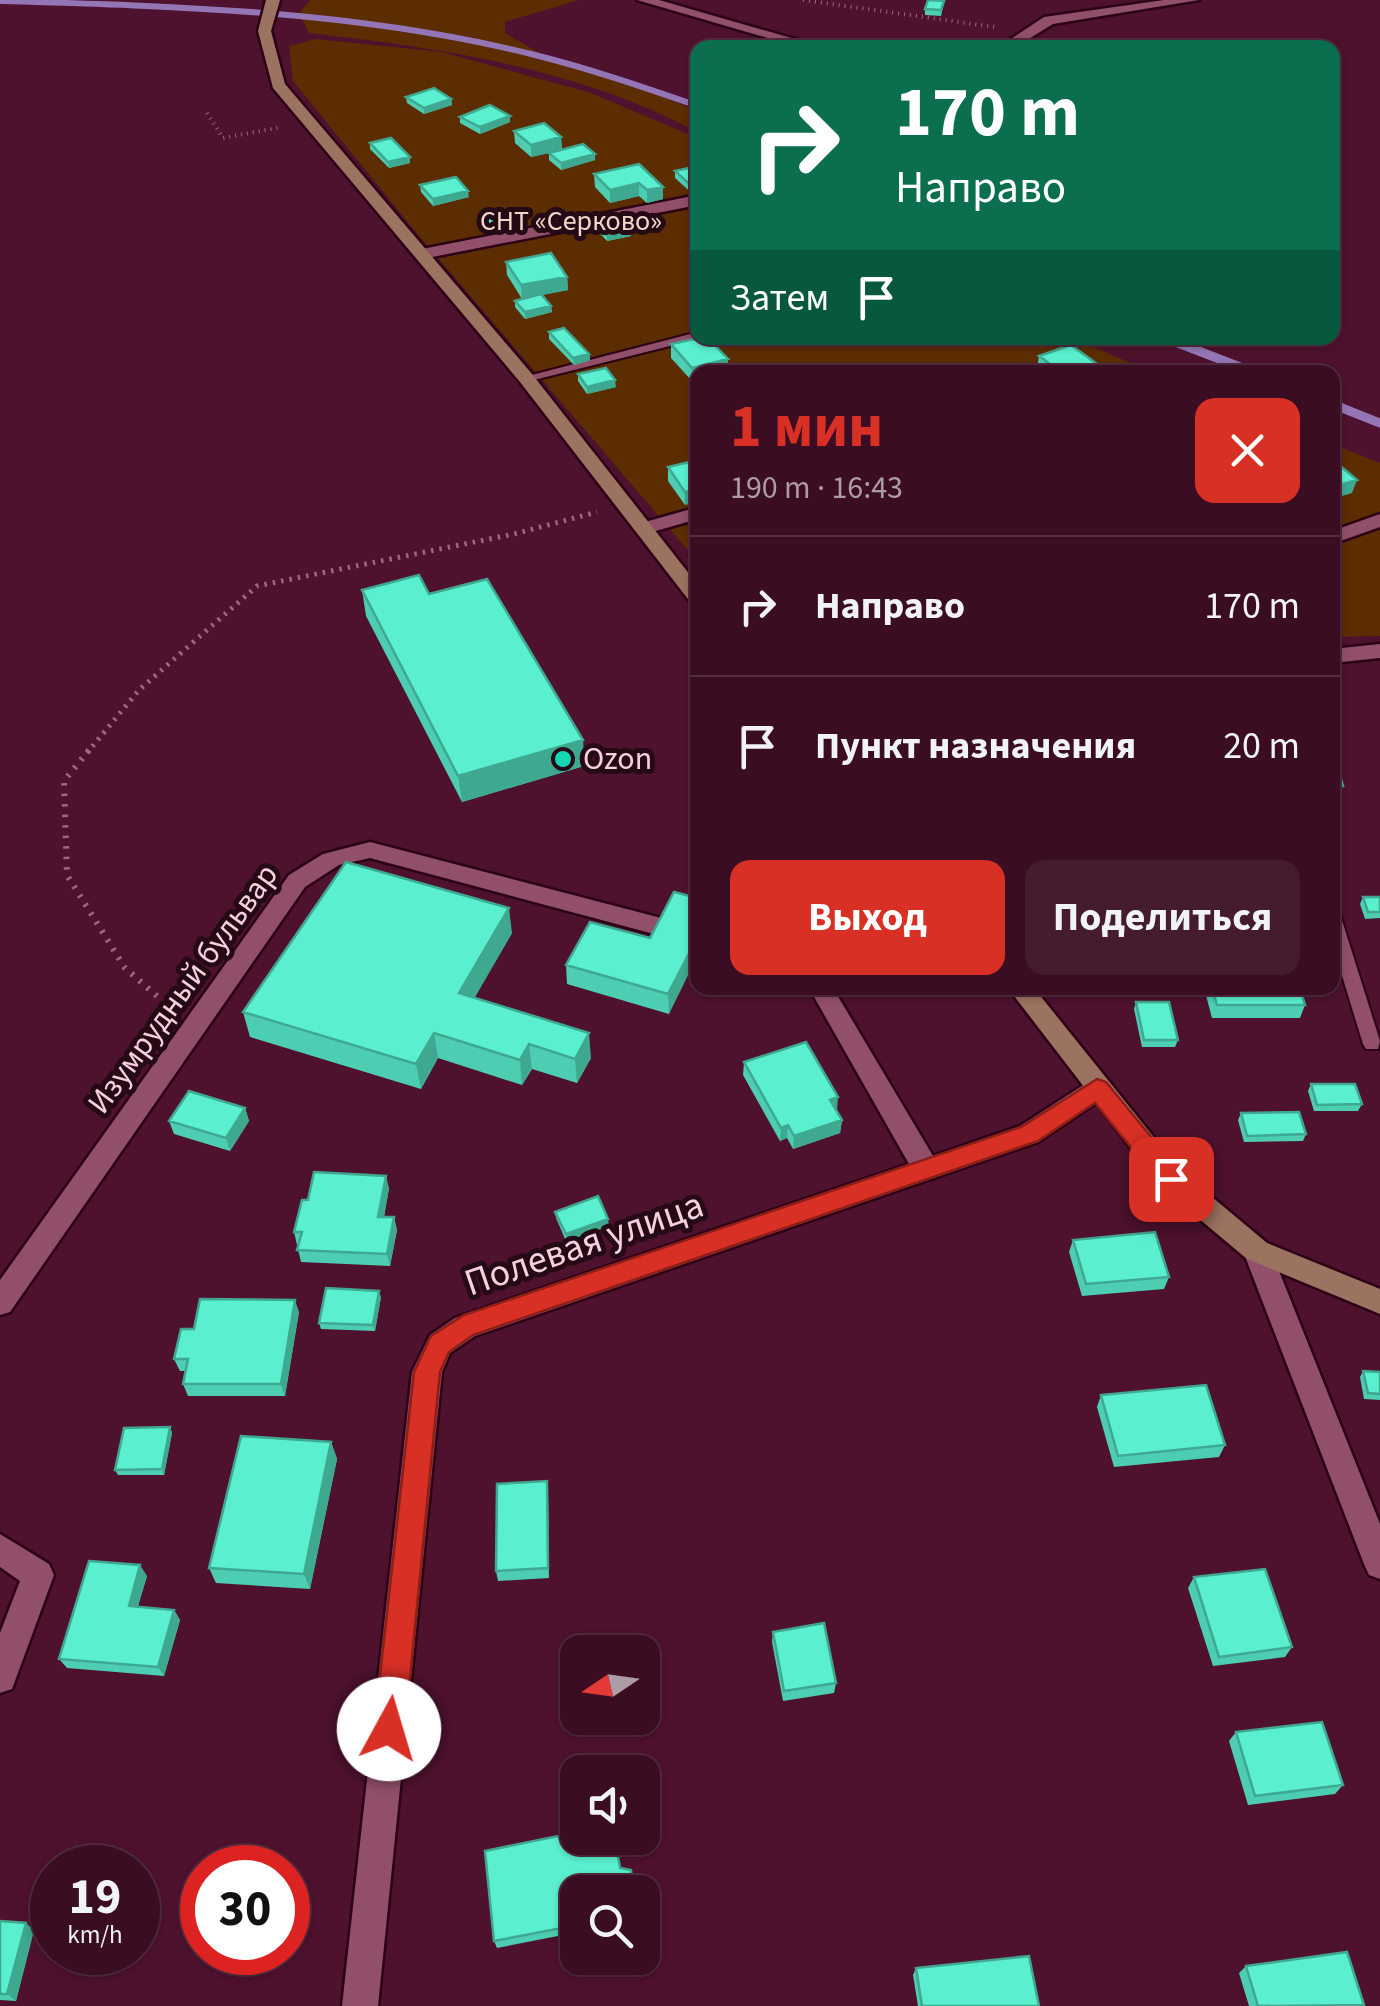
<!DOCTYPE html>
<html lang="ru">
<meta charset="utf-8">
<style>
body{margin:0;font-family:"Source Sans 3",sans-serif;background:#451b2f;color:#f1f3f6;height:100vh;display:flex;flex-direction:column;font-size:38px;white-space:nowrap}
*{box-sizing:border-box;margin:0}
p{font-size:32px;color:#ab9ca5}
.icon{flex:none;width:55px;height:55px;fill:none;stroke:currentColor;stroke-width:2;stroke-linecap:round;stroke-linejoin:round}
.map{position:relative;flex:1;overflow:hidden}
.side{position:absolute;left:690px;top:365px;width:650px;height:630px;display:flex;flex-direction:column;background:#3a0d22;border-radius:20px;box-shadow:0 2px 8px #0004,0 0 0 2px #542d40}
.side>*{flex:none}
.top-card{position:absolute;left:690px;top:40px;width:650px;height:305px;border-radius:20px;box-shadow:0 2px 8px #0004,0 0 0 2px #542d40;background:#0b6e4f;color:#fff;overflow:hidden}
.needle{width:65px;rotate:257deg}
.buttons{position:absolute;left:560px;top:1635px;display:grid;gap:20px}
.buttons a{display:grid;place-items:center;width:100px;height:100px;border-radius:20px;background:#3a0d22;box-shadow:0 2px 8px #0004,0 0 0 2px #542d40;font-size:50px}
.speed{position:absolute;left:30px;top:1845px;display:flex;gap:20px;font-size:50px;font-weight:700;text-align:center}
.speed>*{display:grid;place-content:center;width:130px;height:130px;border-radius:50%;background:#3a0d22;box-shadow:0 2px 8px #0004,0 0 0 2px #542d40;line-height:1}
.speed small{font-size:25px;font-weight:400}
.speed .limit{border:15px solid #d22;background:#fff;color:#111}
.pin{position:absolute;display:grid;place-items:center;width:85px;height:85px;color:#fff;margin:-42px;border-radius:20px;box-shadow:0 5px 15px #0006}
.me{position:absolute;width:110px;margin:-55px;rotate:6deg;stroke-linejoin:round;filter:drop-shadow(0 0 8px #0008)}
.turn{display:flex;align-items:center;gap:35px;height:210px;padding:0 40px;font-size:45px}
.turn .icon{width:130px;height:130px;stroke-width:2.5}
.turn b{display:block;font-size:70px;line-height:85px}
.then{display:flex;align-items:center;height:95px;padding:0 40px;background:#0003;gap:20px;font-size:38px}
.round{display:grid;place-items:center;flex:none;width:105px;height:105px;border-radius:20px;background:#451b2f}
.headline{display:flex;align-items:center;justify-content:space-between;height:170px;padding:0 40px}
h1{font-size:60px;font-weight:700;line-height:75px;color:#d93025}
.button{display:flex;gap:20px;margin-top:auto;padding:20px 40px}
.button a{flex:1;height:115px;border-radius:20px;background:#d93025;color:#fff;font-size:40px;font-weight:700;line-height:115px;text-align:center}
.button a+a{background:#451b2f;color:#f1f3f6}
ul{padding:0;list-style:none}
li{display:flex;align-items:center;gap:30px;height:140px;padding:0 40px;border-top:2px solid #542d40}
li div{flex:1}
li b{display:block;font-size:38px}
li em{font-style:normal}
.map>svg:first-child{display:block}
</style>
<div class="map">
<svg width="1380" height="2006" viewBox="0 0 1380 2006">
<rect width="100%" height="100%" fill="#4e112e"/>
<!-- green -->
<path fill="#5c2d01" d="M 310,0 L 579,0 L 505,22 L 505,33 L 553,61 L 623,80 L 697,111 L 697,132 C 578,68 441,48 309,33 L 299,13 Z
M 316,39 L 442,52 L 591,93 L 697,138 L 698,338 L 1072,338 L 1152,372 L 698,372 L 697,561 L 420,237 L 293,81 L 289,46 Z
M 1332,444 L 1380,463 L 1380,636 L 1333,637 Z"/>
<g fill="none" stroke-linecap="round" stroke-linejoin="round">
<!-- stream-far1 -->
<path stroke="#9476b6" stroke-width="6" d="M 0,1 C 177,6 358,11 531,54 C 588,68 643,87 698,106"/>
<!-- stream -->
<path stroke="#9476b6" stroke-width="9" d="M 1165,338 L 1253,372
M 1332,404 L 1380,423"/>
<!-- service casing -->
<g stroke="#2c0116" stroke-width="4">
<path id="service" d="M 698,332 L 698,338 L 702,338 L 526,382 L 520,378 Z
M 1332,908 L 1340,914 L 1380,1041 L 1378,1049 L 1366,1049 L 1363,1044 L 1332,943 Z"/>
</g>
<!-- minor casing -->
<g stroke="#2c0116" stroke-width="5">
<path id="minor" d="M 637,0 L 659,0 L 826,48 L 802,48 Z
M 1164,0 L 1199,0 L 1053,24 L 1014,48 L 997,48 L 1044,17 Z
M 698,195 L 698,205 L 422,259 L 414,254 L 422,249 Z
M 698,507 L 698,519 L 645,534 L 635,528 L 638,524 Z
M 1380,514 L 1380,527 L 1332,544 L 1332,531 Z
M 1380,644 L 1380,658 L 1332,663 L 1332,649 Z
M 370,842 L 665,919 L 677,928 L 665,937 L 370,858 L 339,865 L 305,887 L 10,1312 L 0,1315 L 0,1280 L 289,875 L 323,854 Z
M 809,988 L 833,988 L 933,1156 L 1020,1126 L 1088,1082 L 1097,1079 L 1106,1082 L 1110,1089 L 1106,1096 L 1038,1142 L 475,1336 L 450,1353 L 442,1372 L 378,2006 L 342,2006 L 412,1372 L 430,1335 L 455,1318 L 909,1164 Z
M 1257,1239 L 1267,1243 L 1271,1251 L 1380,1524 L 1380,1579 L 1369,1575 L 1364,1564 L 1243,1251 L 1247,1243 Z
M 0,1534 L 49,1564 L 54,1575 L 12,1689 L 0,1693 L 0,1633 L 20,1581 L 0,1567 Z"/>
</g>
<!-- secondary casing -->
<g stroke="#2c0116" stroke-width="5">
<path id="secondary" d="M 266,0 L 280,0 L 271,31 L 285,84 L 532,374 L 698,585 L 698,605 L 691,603 L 520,382 L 273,88 L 258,31 Z
M 1008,988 L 1034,988 L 1181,1171 L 1267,1243 L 1380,1289 L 1380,1314 L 1247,1259 L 1161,1187 Z"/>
</g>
<!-- path-far2 -->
<path stroke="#9b687e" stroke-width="4" stroke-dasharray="1 5" stroke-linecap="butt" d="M 803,0 L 995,27
M 207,113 L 223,138 L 282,127"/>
<!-- path-far1 -->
<path stroke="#9b687e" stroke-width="5" stroke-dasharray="2.5 6" stroke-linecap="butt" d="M 87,753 L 139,690 L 257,586 L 514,534 L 597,512"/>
<!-- path -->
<path stroke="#9b687e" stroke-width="6" stroke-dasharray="2.5 8" stroke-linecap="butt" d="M 89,750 L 64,781 L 67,875 L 125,968 L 174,1011"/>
<!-- service -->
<use href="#service" fill="#914f69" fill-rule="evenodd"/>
<!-- minor -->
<use href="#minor" fill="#914f69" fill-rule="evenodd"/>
<!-- secondary -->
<use href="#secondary" fill="#9c7260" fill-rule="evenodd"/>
</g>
<!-- wall -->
<path fill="#4dceb2" d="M 943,7 L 941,16 L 925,15 L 925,9 Z
M 406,97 L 451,99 L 452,105 L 424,114 L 407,103 Z
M 460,117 L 510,122 L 480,134 L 460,123 Z
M 514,131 L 561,137 L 562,150 L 531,157 L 515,143 Z
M 370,143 L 410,157 L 410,163 L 389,168 L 370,149 Z
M 549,153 L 595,154 L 595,160 L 561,170 L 549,160 Z
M 698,166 L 698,195 L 695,196 L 675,178 L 675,171 Z
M 594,174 L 663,187 L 663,199 L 647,203 L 639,196 L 610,203 L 595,187 Z
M 420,185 L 469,197 L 433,206 L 421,192 Z
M 590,217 L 631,236 L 607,241 L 591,224 Z
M 506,262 L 567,277 L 568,290 L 542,295 L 551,306 L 552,312 L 525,319 L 515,307 L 515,301 L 522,299 L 507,275 Z
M 549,332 L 589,354 L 590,360 L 574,365 L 549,339 Z
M 764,338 L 790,338 L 790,341 L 772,346 Z
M 671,344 L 728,359 L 727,372 L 692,381 L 671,358 Z
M 1039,356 L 1108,372 L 1041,372 L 1037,369 Z
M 578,374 L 616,387 L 587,394 L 578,381 Z
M 698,460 L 685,505 L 668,481 L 668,467 Z
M 362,590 L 429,594 L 583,740 L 584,766 L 462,802 L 366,616 Z
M 1332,766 L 1343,786 L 1340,793 L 1332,793 Z
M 674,892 L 669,1014 L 567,984 L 566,965 L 650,938 Z
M 1363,897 L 1380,897 L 1380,918 L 1365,919 L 1360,904 Z
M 512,933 L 474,998 L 591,1058 L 577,1083 L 532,1069 L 522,1085 L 438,1058 L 421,1089 L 250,1037 L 243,1012 Z
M 1204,988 L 1300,988 L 1305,1005 L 1300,1018 L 1212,1018 Z
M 1136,1002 L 1178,1040 L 1175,1047 L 1142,1047 L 1134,1009 Z
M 744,1062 L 837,1110 L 842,1120 L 840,1133 L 793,1149 L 787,1138 L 780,1141 L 743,1075 Z
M 1311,1084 L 1362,1104 L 1358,1111 L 1314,1111 L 1308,1091 Z
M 245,1108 L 249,1121 L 230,1151 L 174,1134 L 169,1121 Z
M 1241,1113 L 1306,1134 L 1303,1141 L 1244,1142 L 1238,1120 Z
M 389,1188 L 384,1217 L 394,1217 L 397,1230 L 390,1266 L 301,1262 L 294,1232 L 308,1200 Z
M 555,1212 L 609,1226 L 566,1241 L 556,1218 Z
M 1073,1240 L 1169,1277 L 1164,1289 L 1082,1296 L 1069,1252 Z
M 381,1297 L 375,1331 L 321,1329 L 319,1323 Z
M 299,1312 L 285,1396 L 188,1396 L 183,1384 L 185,1371 L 180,1371 L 174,1359 Z
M 1363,1371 L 1380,1372 L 1380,1400 L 1364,1399 L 1360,1377 Z
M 1101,1395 L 1225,1445 L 1219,1457 L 1114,1467 L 1097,1407 Z
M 170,1427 L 172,1433 L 164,1475 L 118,1475 L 115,1470 Z
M 331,1442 L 337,1459 L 310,1589 L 216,1583 L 209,1568 Z
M 548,1492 L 549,1578 L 498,1581 L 496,1571 Z
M 147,1576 L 138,1606 L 174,1610 L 180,1620 L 164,1676 L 67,1668 L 59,1659 Z
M 1194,1577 L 1292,1647 L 1285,1657 L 1213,1666 L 1188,1588 Z
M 773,1632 L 836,1683 L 834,1693 L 783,1701 L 772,1642 Z
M 1236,1732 L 1343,1785 L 1335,1794 L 1248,1805 L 1229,1741 Z
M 578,1892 L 578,1958 L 590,1958 L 566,1962 L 563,1935 L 497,1948 L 494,1941 Z
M 0,1921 L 34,1930 L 16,2001 L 0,2000 Z
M 1246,1966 L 1363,2006 L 1249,2006 L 1239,1973 Z
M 916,1968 L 1039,2006 L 918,2006 L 913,1975 Z"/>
<!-- shaded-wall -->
<path fill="#3fa891" d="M 451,99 L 452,105 L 424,114 L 424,108 Z
M 510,116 L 510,122 L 480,134 L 480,127 Z
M 561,137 L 562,150 L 531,157 L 531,145 Z
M 595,154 L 595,160 L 561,170 L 561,163 Z
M 410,157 L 410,163 L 389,168 L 388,162 Z
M 639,183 L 639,196 L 610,203 L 610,190 Z
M 663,187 L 663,199 L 647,203 L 647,190 Z
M 468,191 L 469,197 L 433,206 L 433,199 Z
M 510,222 L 511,229 L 485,234 L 484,227 Z
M 631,229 L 631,236 L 607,241 L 607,235 Z
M 567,277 L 568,290 L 522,299 L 521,285 Z
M 551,306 L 552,312 L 525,319 L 525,312 Z
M 779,338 L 790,338 L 790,341 L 772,346 L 773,339 Z
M 589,354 L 590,360 L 574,365 L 573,358 Z
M 728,359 L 727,372 L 698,372 L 698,380 L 692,381 L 692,368 Z
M 615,380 L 616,387 L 587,394 L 587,387 Z
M 1357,480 L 1352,493 L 1332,499 L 1332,487 Z
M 698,489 L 698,502 L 685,505 L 685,492 Z
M 583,740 L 584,766 L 462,802 L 458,776 Z
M 509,908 L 512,933 L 463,1018 L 459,993 Z
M 698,936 L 698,955 L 669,1014 L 668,994 Z
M 434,1033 L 438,1058 L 421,1089 L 416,1064 Z
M 589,1033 L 591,1058 L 577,1083 L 575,1059 Z
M 529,1044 L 532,1069 L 522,1085 L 520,1060 Z
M 838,1097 L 837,1110 L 829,1113 L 830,1100 Z
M 245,1108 L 249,1121 L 230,1151 L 226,1138 Z
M 842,1120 L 840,1133 L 793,1149 L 794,1136 Z
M 788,1125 L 787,1138 L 780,1141 L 781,1128 Z
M 386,1176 L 389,1188 L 382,1229 L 378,1217 Z
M 394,1217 L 397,1230 L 390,1266 L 387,1254 Z
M 608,1219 L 609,1226 L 566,1241 L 566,1234 Z
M 379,1291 L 381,1297 L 375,1331 L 373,1325 Z
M 295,1300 L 299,1312 L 285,1396 L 281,1384 Z
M 170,1427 L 172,1433 L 164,1475 L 162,1469 Z
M 331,1442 L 337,1459 L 310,1589 L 304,1574 Z
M 547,1481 L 548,1492 L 549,1578 L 548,1568 Z
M 140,1565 L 147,1576 L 135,1616 L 129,1606 Z
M 174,1610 L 180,1620 L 164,1676 L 158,1667 Z
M 26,1923 L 34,1930 L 16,2001 L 7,1994 Z"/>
<!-- building -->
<path fill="#5af0cf" stroke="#3fa891" stroke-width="2.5" d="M 928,0 L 944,1 L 941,10 L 925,9 Z
M 434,88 L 451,99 L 424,108 L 406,97 Z
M 490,105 L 510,116 L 480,127 L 460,117 Z
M 544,123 L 561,137 L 531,145 L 514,131 Z
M 391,138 L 410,157 L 388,162 L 370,143 Z
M 583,144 L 595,154 L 561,163 L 549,153 Z
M 639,164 L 663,187 L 647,190 L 639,183 L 610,190 L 594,174 Z
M 698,166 L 698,189 L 695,189 L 675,171 Z
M 456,177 L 468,191 L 433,199 L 420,185 Z
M 614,212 L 631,229 L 607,235 L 590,217 Z
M 504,213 L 510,222 L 484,227 L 478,218 Z
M 551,253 L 567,277 L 521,285 L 506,262 Z
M 541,294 L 551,306 L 525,312 L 515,301 Z
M 564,328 L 589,354 L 573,358 L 549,332 Z
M 699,338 L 708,338 L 728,359 L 692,368 L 671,344 Z
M 1071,345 L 1108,372 L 1061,372 L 1039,356 Z
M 606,368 L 615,380 L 587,387 L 578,374 Z
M 1332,459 L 1357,480 L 1332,487 Z
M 698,460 L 698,489 L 685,492 L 668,467 Z
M 419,575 L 429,594 L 487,579 L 583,740 L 458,776 L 362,590 Z
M 1332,766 L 1337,766 L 1343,786 L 1332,786 Z
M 346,862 L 509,908 L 459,993 L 589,1033 L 575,1059 L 529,1044 L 520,1060 L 434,1033 L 416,1064 L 243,1012 Z
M 674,892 L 698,898 L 698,936 L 668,994 L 566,965 L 590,922 L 650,938 Z
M 1363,897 L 1380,897 L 1380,912 L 1368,912 Z
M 1212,988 L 1300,988 L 1305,1005 L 1217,1005 Z
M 1136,1002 L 1169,1002 L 1178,1040 L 1144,1040 Z
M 806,1042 L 838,1097 L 830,1100 L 842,1120 L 794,1136 L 788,1125 L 781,1128 L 744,1062 Z
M 1311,1084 L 1355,1084 L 1362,1104 L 1317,1105 Z
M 189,1091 L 245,1108 L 226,1138 L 169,1121 Z
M 1299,1112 L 1306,1134 L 1247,1136 L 1241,1113 Z
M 314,1172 L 386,1176 L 378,1217 L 394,1217 L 387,1254 L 297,1250 L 302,1232 L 294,1232 L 302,1200 L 308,1200 Z
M 598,1196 L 608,1219 L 566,1234 L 555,1212 Z
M 1155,1232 L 1169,1277 L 1086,1284 L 1073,1240 Z
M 326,1288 L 379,1291 L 373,1325 L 319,1323 Z
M 200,1299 L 295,1300 L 281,1384 L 183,1384 L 188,1359 L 174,1359 L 181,1329 L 194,1329 Z
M 1363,1371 L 1380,1372 L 1380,1394 L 1368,1393 Z
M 1206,1385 L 1225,1445 L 1118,1456 L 1101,1395 Z
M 170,1427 L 162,1469 L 115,1470 L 124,1428 Z
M 241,1436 L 331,1442 L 304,1574 L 209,1568 Z
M 547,1481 L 548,1568 L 496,1571 L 497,1484 Z
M 89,1561 L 140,1565 L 129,1606 L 174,1610 L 158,1667 L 59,1659 Z
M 1265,1569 L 1292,1647 L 1219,1657 L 1194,1577 Z
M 824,1623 L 836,1683 L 784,1691 L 773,1632 Z
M 1322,1722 L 1343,1785 L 1255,1796 L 1236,1732 Z
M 578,1832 L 578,1838 L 615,1838 L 620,1868 L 631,1870 L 634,1892 L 578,1892 L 578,1953 L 565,1955 L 562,1928 L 494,1941 L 485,1851 Z
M 0,1921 L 26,1923 L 7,1994 L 0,1994 Z
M 1347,1952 L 1364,2005 L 1258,2006 L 1246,1966 Z
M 1029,1956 L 1039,2006 L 922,2006 L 916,1968 Z"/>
<!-- route -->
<path fill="#d93025" stroke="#8d1f18" stroke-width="2.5" d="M 1097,1079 L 1106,1082 L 1180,1172 L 1183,1179 L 1180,1186 L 1162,1186 L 1095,1103 L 1038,1141 L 473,1335 L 449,1352 L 440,1372 L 405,1729 L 400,1740 L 389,1744 L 378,1740 L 374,1729 L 414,1372 L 431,1336 L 464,1315 L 1021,1127 Z"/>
<!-- markers -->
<circle fill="#15d5b3" stroke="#250a16" stroke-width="4" cx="563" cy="759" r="10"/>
<g text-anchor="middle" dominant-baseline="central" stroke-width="10" stroke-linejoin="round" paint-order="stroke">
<!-- far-park labels -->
<g font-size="28" fill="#efd8c9" stroke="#250a16">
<text x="571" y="221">СНТ «Серково»</text>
</g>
<!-- poi labels -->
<g font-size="32" fill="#f7d0dd" stroke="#250a16" text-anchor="start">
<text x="583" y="759">Ozon</text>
</g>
<!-- street labels -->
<g font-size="32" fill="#f7d0dd" stroke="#250a16">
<text transform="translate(183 989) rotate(-54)">Изумрудный бульвар</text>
</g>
<!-- near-street labels -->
<g font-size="38" fill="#f7d0dd" stroke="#250a16">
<text transform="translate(584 1244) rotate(-19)">Полевая улица</text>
</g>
</g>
</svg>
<div class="buttons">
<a><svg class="needle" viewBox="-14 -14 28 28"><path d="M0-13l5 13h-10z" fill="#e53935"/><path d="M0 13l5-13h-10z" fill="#ab9ca5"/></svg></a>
<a><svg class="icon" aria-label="sound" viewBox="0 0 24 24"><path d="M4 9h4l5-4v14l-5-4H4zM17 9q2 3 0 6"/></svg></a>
<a><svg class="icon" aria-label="search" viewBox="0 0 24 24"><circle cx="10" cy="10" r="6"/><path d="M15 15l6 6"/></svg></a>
</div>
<div class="speed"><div>19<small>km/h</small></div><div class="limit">30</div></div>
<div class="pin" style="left:1171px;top:1179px;background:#d93025"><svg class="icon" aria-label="arrive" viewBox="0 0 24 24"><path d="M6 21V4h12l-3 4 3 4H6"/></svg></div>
<svg class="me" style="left:389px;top:1729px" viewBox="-20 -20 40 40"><circle r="19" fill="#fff"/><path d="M0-13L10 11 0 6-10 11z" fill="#d93025"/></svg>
<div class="top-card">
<div class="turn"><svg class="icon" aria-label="right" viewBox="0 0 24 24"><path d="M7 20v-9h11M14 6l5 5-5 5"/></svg><div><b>170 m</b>Направо</div></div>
<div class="then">Затем<svg class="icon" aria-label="arrive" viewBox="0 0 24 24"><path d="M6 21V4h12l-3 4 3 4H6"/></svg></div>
</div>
<section class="side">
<div class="headline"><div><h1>1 мин</h1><p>190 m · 16:43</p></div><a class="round" style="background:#d93025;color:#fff"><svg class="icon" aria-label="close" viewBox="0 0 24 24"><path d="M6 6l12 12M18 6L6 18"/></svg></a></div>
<ul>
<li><svg class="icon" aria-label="right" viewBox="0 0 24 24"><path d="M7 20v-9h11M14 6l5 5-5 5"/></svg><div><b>Направо</b></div><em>170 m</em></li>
<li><svg class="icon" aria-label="arrive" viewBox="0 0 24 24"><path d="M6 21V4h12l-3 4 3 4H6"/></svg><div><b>Пункт назначения</b></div><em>20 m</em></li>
</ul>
<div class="button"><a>Выход</a><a>Поделиться</a></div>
</section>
</div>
